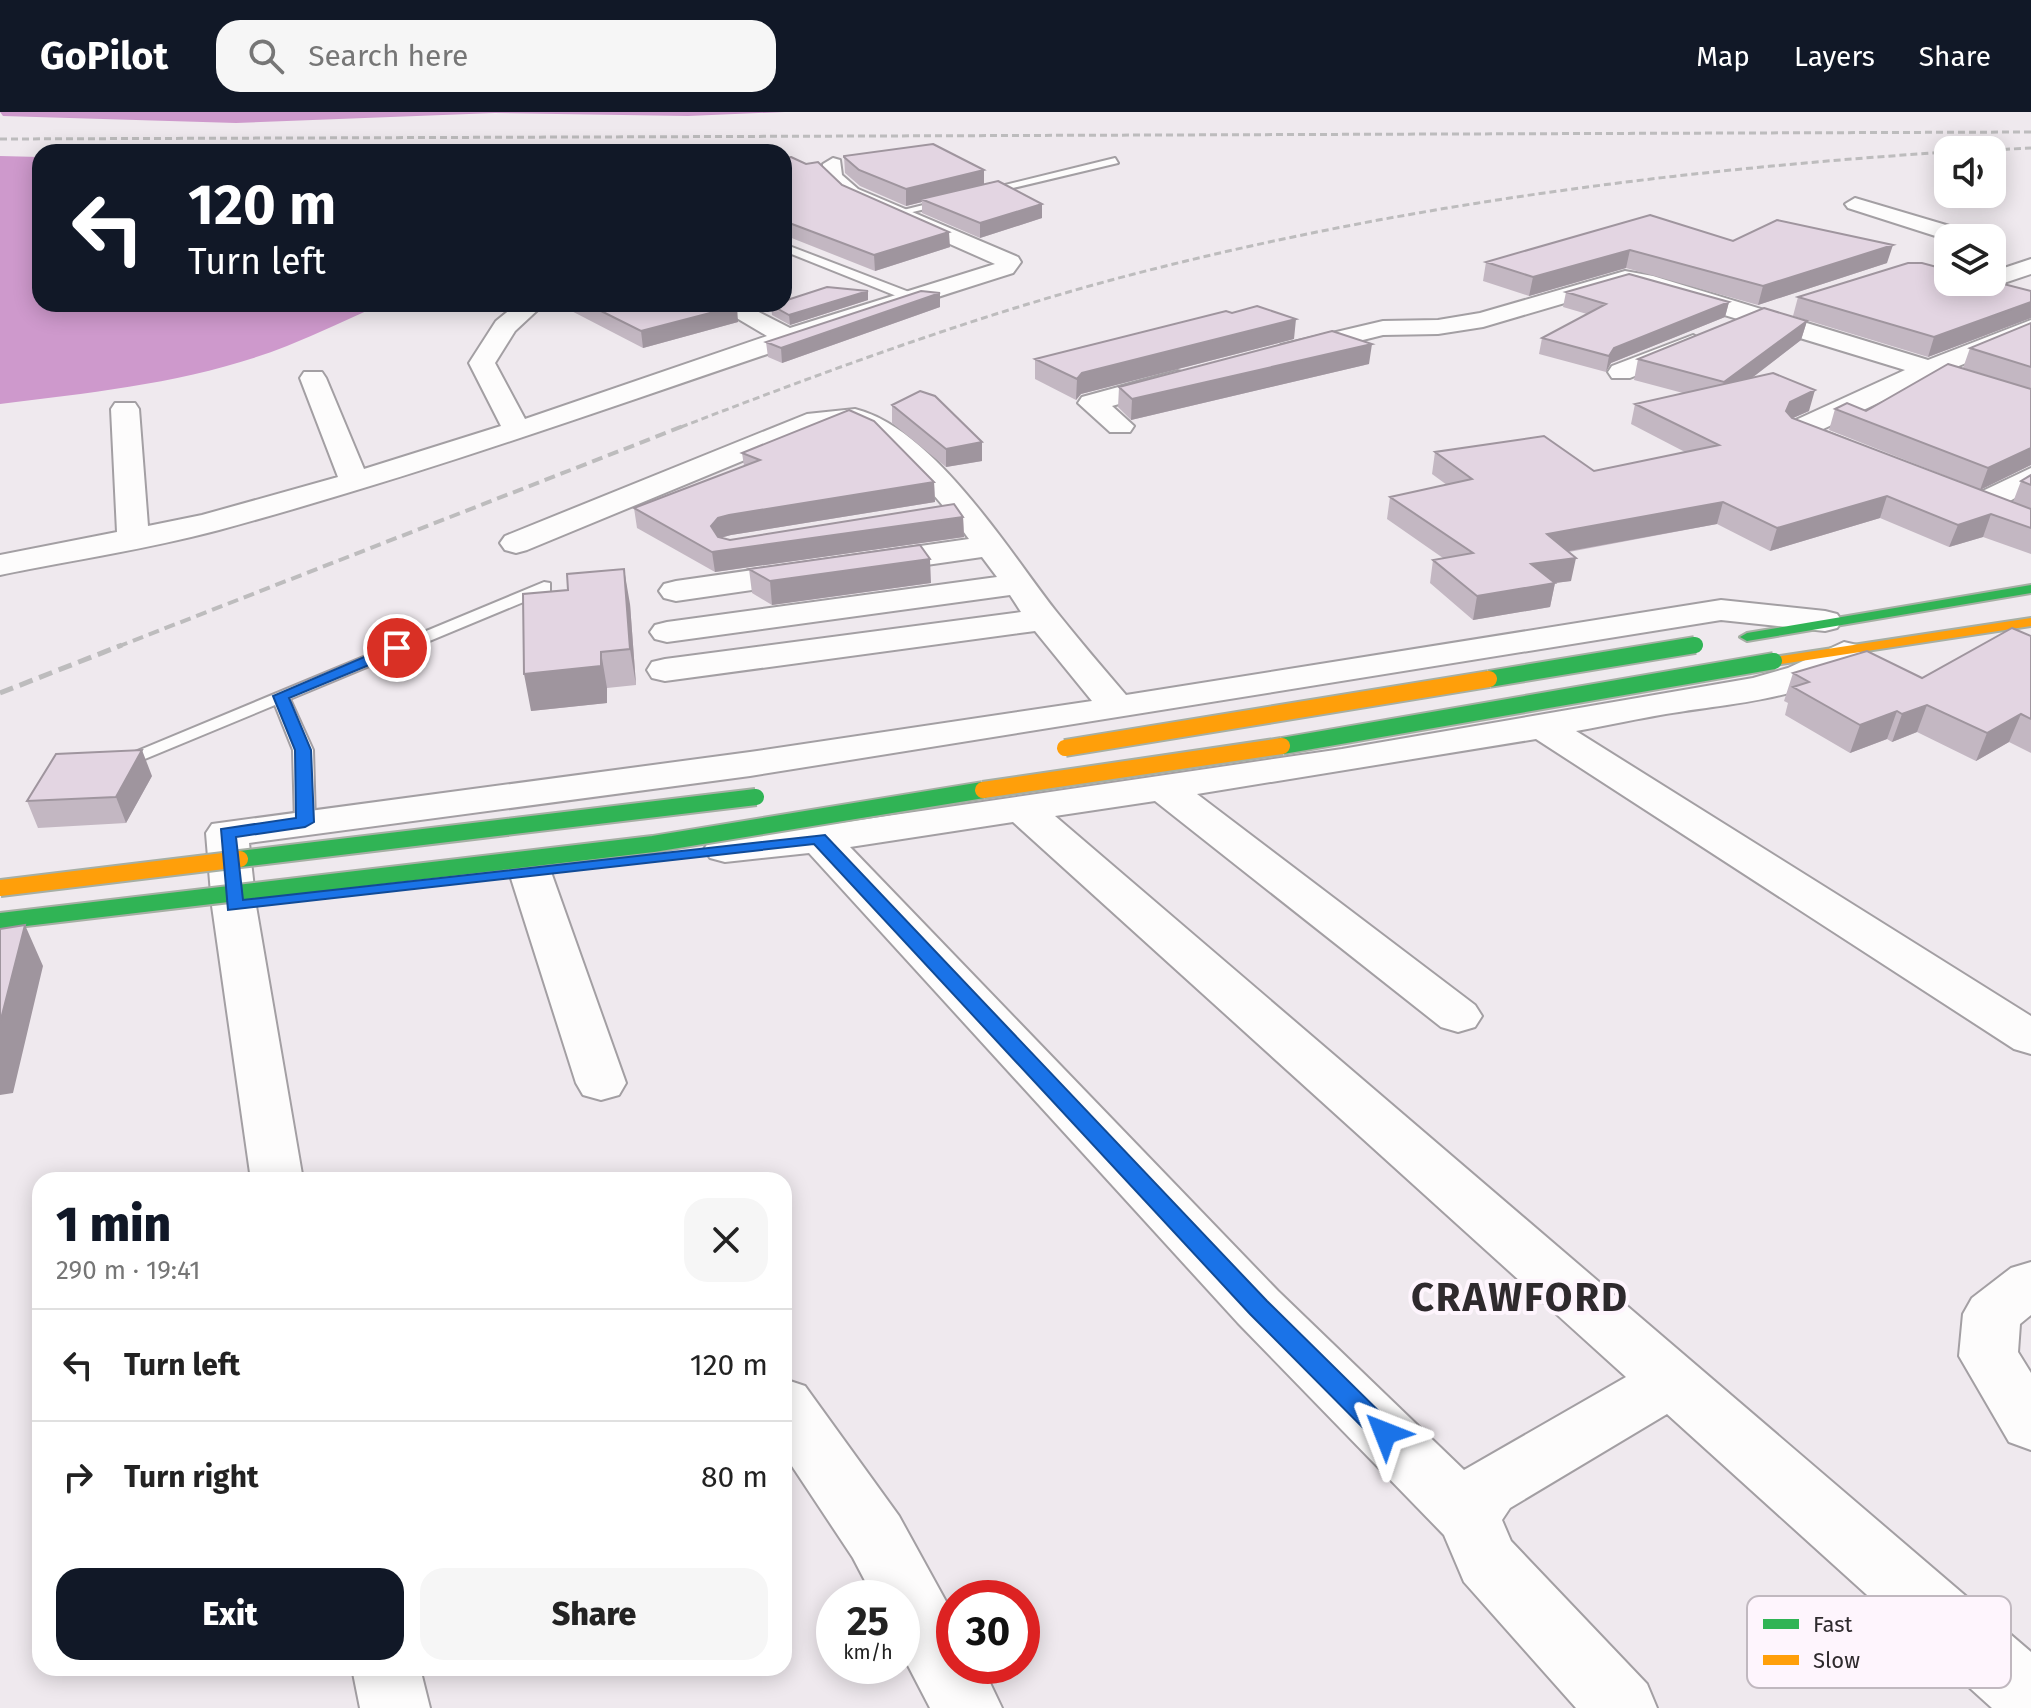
<!DOCTYPE html>
<meta charset="utf-8">
<style>
body{margin:0;font-family:"Fira Sans",sans-serif;background:#f6f6f6;color:#222;height:100vh;display:flex;flex-direction:column;font-size:30px;white-space:nowrap}
*{box-sizing:border-box;margin:0}
p{font-size:26px;color:#767676}
.icon{flex:none;width:44px;height:44px;fill:none;stroke:currentColor;stroke-width:2;stroke-linecap:round;stroke-linejoin:round}
.map{position:relative;flex:1;overflow:hidden}
.details{position:absolute;left:32px;top:1060px;width:760px;height:504px;display:flex;flex-direction:column;background:#fff;border-radius:24px;box-shadow:0 4px 20px #0003}
.details>*{flex:none}
.banner{position:absolute;left:32px;top:32px;width:760px;height:168px;border-radius:24px;box-shadow:0 4px 20px #0003;background:#111827;color:#fff;overflow:hidden}
.fabs{position:absolute;left:1934px;top:24px;display:grid;gap:16px}
.fabs a{display:grid;place-items:center;width:72px;height:72px;border-radius:16px;background:#fff;box-shadow:0 4px 20px #0003;font-size:40px}
.speed{position:absolute;left:816px;top:1468px;display:flex;gap:16px;font-size:40px;font-weight:700;text-align:center}
.speed>*{display:grid;place-content:center;width:104px;height:104px;border-radius:50%;background:#fff;box-shadow:0 4px 20px #0003;line-height:1}
.speed small{font-size:20px;font-weight:400}
.speed .limit{border:12px solid #d22;background:#fff;color:#111}
.pin{position:absolute;display:grid;place-items:center;width:68px;height:68px;color:#fff;margin:-34px;border:4px solid #fff;border-radius:50%;box-shadow:0 2px 8px #0007}
.me{position:absolute;width:88px;margin:-44px;rotate:315deg;stroke-linejoin:round;filter:drop-shadow(0 0 6px #0008)}
.turn{display:flex;align-items:center;gap:28px;height:168px;padding:0 24px;font-size:36px}
.turn .icon{width:104px;height:104px;stroke-width:2.5}
.turn b{display:block;font-size:56px;line-height:68px}
.round{display:grid;place-items:center;flex:none;width:84px;height:84px;border-radius:24px;background:#f6f6f6}
.head{display:flex;align-items:center;justify-content:space-between;height:136px;padding:0 24px}
h1{font-size:48px;font-weight:800;line-height:60px;color:#111827}
.primary-button{display:flex;gap:16px;margin-top:auto;padding:16px 24px}
.primary-button a{flex:1;height:92px;border-radius:24px;background:#111827;color:#fff;font-size:32px;font-weight:800;line-height:92px;text-align:center}
.primary-button a+a{background:#f6f6f6;color:#222}
ul{padding:0;list-style:none}
li{display:flex;align-items:center;gap:24px;height:112px;padding:0 24px;border-top:2px solid #e0e0e0}
li div{flex:1}
li b{display:block;font-size:30px}
li em{font-style:normal}
header{display:flex;align-items:center;gap:48px;box-sizing:border-box;height:112px;padding:0 40px;background:#111827;color:#fff}
header strong{font-size:38px}
nav{display:flex;gap:44px;margin-inline-start:auto;font-size:28px}
.search{width:560px;height:72px;background:#f6f6f6;display:flex;align-items:center;gap:20px;box-sizing:border-box;padding:0 28px;border-radius:24px;color:#767676;font-size:30px}
.map>svg:first-child{display:block}
</style>
<header>
<strong>GoPilot</strong>
<div class="search"><svg class="icon" aria-label="search" viewBox="0 0 24 24"><circle cx="10" cy="10" r="6"/><path d="M15 15l6 6"/></svg>Search here</div>
<nav><a>Map</a><a>Layers</a><a>Share</a></nav>
</header>
<div class="map">
<svg width="2031" height="1596" viewBox="0 0 2031 1596">
<rect width="100%" height="100%" fill="#efe9ee"/>
<!-- water -->
<path fill="#ce99cc" d="M 0,0 L 785,0 L 688,4 L 495,1 L 236,11 L 3,4 Z
M 0,44 L 40,45 L 40,192 L 382,192 C 350,206 319,221 287,234 C 196,270 96,280 0,292 Z"/>
<g fill="none" stroke-linecap="round" stroke-linejoin="round">
<!-- lane casing -->
<g stroke="#a39fa3" stroke-width="4">
<path id="lane" d="M 1115,46 L 1118,51 L 896,104 L 891,101 Z
M 784,132 L 917,183 L 919,186 L 909,189 L 784,139 Z
M 544,470 L 550,471 L 550,479 L 290,587 L 313,638 L 315,710 L 312,714 L 298,714 L 295,710 L 293,638 L 275,593 L 123,656 L 116,658 L 106,652 Z"/>
</g>
<!-- street casing -->
<g stroke="#a39fa3" stroke-width="4">
<path id="street" d="M 833,46 L 840,48 L 842,63 L 858,77 L 1018,145 L 1021,150 L 1013,161 C 747,244 488,345 219,418 C 148,437 73,448 0,463 L 0,443 L 117,420 L 111,297 L 115,291 L 135,291 L 139,297 L 148,414 L 202,403 L 338,365 L 300,266 L 304,260 L 322,260 L 326,266 L 364,357 L 501,314 L 469,251 L 496,209 L 517,192 L 544,192 L 515,219 L 495,251 L 525,307 L 767,224 L 713,192 L 743,192 L 790,216 L 995,152 L 844,85 L 822,65 L 823,52 Z
M 1855,86 L 1973,121 L 1976,126 L 1948,128 L 1848,96 L 1845,92 Z
M 2031,147 L 2031,162 L 1992,175 L 1982,170 L 1992,170 L 1992,160 Z
M 1625,159 L 1653,164 L 1928,248 L 2031,208 L 2031,224 L 1954,256 L 2031,280 L 2031,297 L 1931,266 L 1821,318 L 1849,329 L 1853,335 L 1849,341 L 1829,341 L 1787,324 L 1783,318 L 1787,312 L 1905,258 L 1626,173 L 1483,215 L 1438,222 L 1383,223 L 1290,246 L 1277,238 L 1281,233 L 1383,209 L 1438,208 L 1480,201 Z
M 1693,223 L 1706,231 L 1702,236 L 1630,266 L 1612,266 L 1608,260 L 1612,254 Z
M 1177,259 L 1186,261 L 1190,267 L 1186,273 L 1112,294 L 1134,314 L 1130,320 L 1110,320 L 1078,291 L 1082,285 Z
M 855,297 C 933,316 1008,438 1055,498 C 1078,527 1102,555 1126,583 L 1721,488 L 1825,499 L 1837,502 L 1842,509 L 1837,516 L 1825,519 L 1721,508 L 750,664 L 249,731 L 256,794 L 303,1068 L 251,1068 L 212,794 L 206,721 L 212,712 L 750,640 L 1092,589 L 1035,519 L 665,569 L 652,566 L 647,558 L 652,550 L 665,547 L 1021,500 L 1010,483 L 667,530 L 655,527 L 650,520 L 655,513 L 667,510 L 997,465 L 982,445 L 676,489 L 664,486 L 659,479 L 664,472 L 676,469 L 969,427 C 948,398 887,323 853,314 C 844,312 831,315 822,316 L 527,438 L 516,441 L 505,438 L 500,431 L 505,424 L 807,302 Z
M 2031,356 L 2031,377 L 1992,399 L 1970,399 L 1966,392 L 1970,385 Z
M 1844,530 L 1857,533 L 1862,541 C 1831,585 1728,592 1679,600 C 1644,605 1610,613 1576,619 L 2031,904 L 2031,942 L 2014,937 L 1536,627 L 1197,682 L 1475,893 L 1482,904 L 1475,915 L 1458,920 L 1441,915 L 1155,689 L 1055,704 L 2031,1540 L 2031,1596 L 1992,1596 L 1667,1302 L 1510,1396 L 1502,1408 L 1511,1429 L 1647,1572 L 1657,1596 L 1576,1596 L 1464,1470 L 1444,1423 L 1238,1211 L 809,741 L 725,750 L 710,746 L 704,737 L 710,728 L 725,724 L 819,714 L 1342,637 L 1753,566 L 1788,556 ZM 1013,710 L 1626,1265 L 1464,1358 L 1278,1179 L 850,735 Z
M 530,747 L 545,751 L 551,760 L 626,971 L 619,983 L 601,988 L 583,983 L 576,971 L 509,760 L 515,751 Z
M 2031,1150 L 2031,1203 L 2020,1212 L 2018,1240 L 2031,1261 L 2031,1338 L 2009,1330 L 1959,1244 L 1963,1202 L 1972,1186 L 2011,1156 Z
M 784,1267 L 805,1274 L 899,1404 L 954,1504 L 954,1554 L 982,1554 L 1002,1596 L 930,1596 L 902,1542 L 902,1486 L 874,1486 L 853,1446 L 784,1342 Z
M 352,1556 L 420,1556 L 430,1596 L 360,1596 Z"/>
</g>
<!-- fast casing -->
<g stroke="#a6afa4" stroke-width="4">
<path id="fast" d="M 2031,473 L 2031,481 L 1747,529 L 1740,525 L 1747,521 Z"/>
</g>
<!-- slow casing -->
<g stroke="#a6afa4" stroke-width="4">
<path id="slow" d="M 2031,506 L 2031,514 L 1774,553 L 1767,549 L 1774,545 Z"/>
</g>
<!-- lane -->
<use href="#lane" fill="#fdfcfc" fill-rule="evenodd"/>
<!-- street -->
<use href="#street" fill="#fdfcfc" fill-rule="evenodd"/>
<!-- fast -->
<use href="#fast" fill="#30b455" fill-rule="evenodd"/>
<!-- slow -->
<use href="#slow" fill="#ff9f0a" fill-rule="evenodd"/>
<!-- rail-far2 -->
<path stroke="#bdbcbd" stroke-width="3" stroke-dasharray="7 4" stroke-linecap="butt" d="M 0,27 L 2031,20
M 1992,38 L 2031,36
M 681,315 C 829,258 980,202 1134,162 C 1401,93 1673,58 1948,40"/>
<!-- rail-far1 -->
<path stroke="#bdbcbd" stroke-width="4" stroke-dasharray="11 6" stroke-linecap="butt" d="M 117,535 L 686,313"/>
<!-- rail -->
<path stroke="#bdbcbd" stroke-width="5" stroke-dasharray="14 7" stroke-linecap="butt" d="M 0,581 L 122,533"/>
<!-- fast-bridge-far1 casing -->
<g stroke="#a6afa4" stroke-width="16" stroke-linecap="butt">
<path id="fast-bridge-far1" d="M 1682,535 L 1696,533"/>
</g>
<!-- fast-bridge casing -->
<g stroke="#a6afa4" stroke-width="20" stroke-linecap="butt">
<path id="fast-bridge" d="M 1489,567 L 1695,533
M 1282,634 L 1774,549
M 240,747 L 756,685
M 0,809 L 653,732 L 983,678"/>
</g>
<!-- slow-bridge casing -->
<g stroke="#a6afa4" stroke-width="20" stroke-linecap="butt">
<path id="slow-bridge" d="M 1065,636 L 1489,567
M 983,678 L 1282,634
M 0,776 L 240,747"/>
</g>
<!-- fast-bridge-far1 -->
<use href="#fast-bridge-far1" stroke="#30b455" stroke-width="13"/>
<!-- fast-bridge -->
<use href="#fast-bridge" stroke="#30b455" stroke-width="16"/>
<!-- slow-bridge -->
<use href="#slow-bridge" stroke="#ff9f0a" stroke-width="16"/>
</g>
<!-- wall -->
<path fill="#c3b7c2" d="M 844,44 L 984,58 L 984,72 L 1042,106 L 980,126 L 922,101 L 922,90 L 906,94 L 860,74 L 845,61 Z
M 784,46 L 842,73 L 950,135 L 875,159 L 784,123 Z
M 1733,129 L 1887,151 L 1758,193 L 1626,156 L 1529,184 L 1483,169 L 1486,150 Z
M 2031,179 L 2031,206 L 1928,245 L 1793,204 L 1798,185 Z
M 1566,180 L 1729,190 L 1725,205 L 1611,251 L 1606,260 L 1539,242 L 1542,226 L 1587,202 L 1563,195 Z
M 940,181 L 940,195 L 782,251 L 768,245 L 766,230 Z
M 868,188 L 790,213 L 772,203 L 771,193 Z
M 558,192 L 733,192 L 738,210 L 643,236 Z
M 1807,209 L 1801,228 L 1752,266 L 1809,299 L 1793,306 L 1974,375 L 1829,318 L 1835,297 L 1866,299 L 2031,277 L 2031,353 L 1980,378 L 2013,390 L 2021,369 L 2031,363 L 2031,442 L 1983,425 L 1949,435 L 1880,406 L 1770,439 L 1717,412 L 1569,440 L 1571,469 L 1555,471 L 1550,495 L 1473,508 L 1430,471 L 1433,448 L 1443,446 L 1387,407 L 1390,385 L 1447,373 L 1432,362 L 1435,340 L 1594,359 L 1685,340 L 1631,312 L 1635,292 L 1683,281 L 1634,268 L 1638,247 Z
M 2031,211 L 2031,277 L 1963,256 L 1970,236 Z
M 1294,227 L 1081,282 L 1076,288 L 1035,267 L 1035,247 Z
M 1369,252 L 1131,308 L 1118,295 L 1119,275 Z
M 892,293 L 982,349 L 946,355 L 892,311 Z
M 742,341 L 934,370 L 935,390 L 731,423 L 720,426 L 730,428 L 963,405 L 964,425 L 715,460 L 637,416 L 634,396 L 744,354 Z
M 749,457 L 931,471 L 772,493 L 752,481 Z
M 630,492 L 636,573 L 607,576 L 607,591 L 531,599 Z
M 2031,524 L 2031,641 L 2009,630 L 1976,649 L 1917,620 L 1892,630 L 1887,627 L 1850,641 L 1785,603 L 1788,591 L 1784,589 L 1793,561 L 1922,566 Z
M 152,664 L 126,711 L 38,716 L 27,689 Z"/>
<!-- shaded-wall -->
<path fill="#9f959e" d="M 984,58 L 984,75 L 921,87 L 922,90 L 906,94 L 906,77 Z
M 1042,92 L 1042,106 L 980,126 L 980,111 Z
M 949,120 L 950,135 L 875,159 L 874,143 Z
M 1893,133 L 1887,151 L 1758,193 L 1763,174 Z
M 1630,138 L 1626,156 L 1529,184 L 1533,165 Z
M 868,179 L 868,188 L 790,213 L 789,203 Z
M 940,181 L 940,195 L 782,251 L 781,236 Z
M 1729,190 L 1725,205 L 1611,251 L 1606,260 L 1609,244 L 1614,236 Z
M 2031,190 L 2031,206 L 1928,245 L 1934,225 Z
M 737,194 L 738,210 L 643,236 L 641,219 Z
M 1296,207 L 1294,227 L 1081,282 L 1076,288 L 1077,267 L 1082,261 Z
M 1807,209 L 1801,228 L 1719,291 L 1724,270 Z
M 1372,232 L 1369,252 L 1131,308 L 1132,287 Z
M 1815,278 L 1809,299 L 1784,310 L 1786,299 L 1790,290 Z
M 982,330 L 982,349 L 946,355 L 946,337 Z
M 2031,336 L 2031,353 L 1980,378 L 1988,356 Z
M 934,370 L 935,390 L 731,423 L 720,426 L 714,434 L 711,414 L 718,406 L 729,403 Z
M 1887,384 L 1880,406 L 1770,439 L 1777,416 Z
M 1723,390 L 1717,412 L 1542,444 L 1547,422 Z
M 1991,402 L 1983,425 L 1949,435 L 1958,413 Z
M 963,405 L 964,425 L 715,460 L 712,440 Z
M 1576,446 L 1571,469 L 1555,471 L 1550,495 L 1473,508 L 1477,484 L 1531,452 Z
M 930,447 L 931,471 L 772,493 L 770,469 Z
M 624,457 L 630,492 L 636,573 L 630,537 Z
M 601,540 L 607,576 L 607,591 L 531,599 L 524,562 Z
M 1927,593 L 1917,620 L 1892,630 L 1902,602 Z
M 1897,599 L 1887,627 L 1850,641 L 1860,613 Z
M 2021,602 L 2009,630 L 1976,649 L 1987,621 Z
M 142,638 L 152,664 L 126,711 L 116,685 Z
M 25,813 L 43,854 L 13,981 L 0,983 L 0,911 Z"/>
<!-- building -->
<path fill="#e3d5e2" stroke="#9f959e" stroke-width="2" d="M 933,32 L 984,58 L 906,77 L 859,58 L 844,45 L 844,44 Z
M 791,45 L 806,52 L 818,50 L 842,73 L 949,120 L 874,143 L 784,109 L 784,46 Z
M 998,69 L 1042,92 L 980,111 L 921,87 Z
M 1650,103 L 1733,129 L 1777,108 L 1893,133 L 1763,174 L 1630,138 L 1533,165 L 1486,150 Z
M 1908,151 L 1922,151 L 1948,158 L 1948,170 L 1992,170 L 1992,169 L 2031,179 L 2031,190 L 1934,225 L 1798,185 Z
M 1629,162 L 1729,190 L 1614,236 L 1609,244 L 1542,226 L 1606,192 L 1566,180 Z
M 827,175 L 868,179 L 789,203 L 771,193 L 784,192 L 784,189 Z
M 921,179 L 940,181 L 781,236 L 766,230 Z
M 587,192 L 733,192 L 737,194 L 641,219 Z
M 1257,194 L 1296,207 L 1082,261 L 1077,267 L 1035,247 L 1226,199 L 1232,201 Z
M 1764,196 L 1807,209 L 1724,270 L 1638,247 Z
M 2031,211 L 2031,255 L 1970,236 Z
M 1332,219 L 1372,232 L 1132,287 L 1119,275 Z
M 1948,252 L 2031,277 L 2031,336 L 1988,356 L 1835,297 L 1847,291 L 1866,299 Z
M 1773,261 L 1815,278 L 1790,290 L 1786,299 L 1792,306 L 2031,397 L 2031,416 L 1991,402 L 1958,413 L 1887,384 L 1777,416 L 1723,390 L 1547,422 L 1576,446 L 1531,452 L 1555,471 L 1477,484 L 1433,448 L 1473,441 L 1390,385 L 1472,367 L 1435,340 L 1544,324 L 1594,359 L 1719,333 L 1635,292 Z
M 920,279 L 935,284 L 982,330 L 946,337 L 892,293 Z
M 849,298 L 874,309 L 934,370 L 729,403 L 718,406 L 711,414 L 718,425 L 730,428 L 954,392 L 963,405 L 712,440 L 634,396 L 760,348 L 742,341 Z
M 2031,363 L 2031,373 L 2021,369 Z
M 920,433 L 930,447 L 770,469 L 749,457 Z
M 624,457 L 630,537 L 601,540 L 601,554 L 524,562 L 523,482 L 568,478 L 567,462 Z
M 2012,516 L 2031,524 L 2031,607 L 2021,602 L 1987,621 L 1927,593 L 1902,602 L 1897,599 L 1860,613 L 1793,575 L 1809,570 L 1793,561 L 1867,539 L 1922,566 Z
M 142,638 L 116,685 L 27,689 L 56,642 Z
M 25,813 L 0,911 L 0,817 Z"/>
<!-- route -->
<path fill="#1a73e8" stroke="#114b97" stroke-width="2" d="M 397,531 L 403,533 L 403,539 L 289,586 L 311,638 L 314,710 L 305,715 L 236,725 L 243,788 L 825,723 L 1267,1189 L 1394,1314 L 1398,1321 L 1394,1329 L 1385,1332 L 1376,1329 L 1250,1202 L 814,732 L 228,798 L 221,717 L 296,706 L 295,638 L 273,584 Z"/>
<g text-anchor="middle" dominant-baseline="central" stroke-width="8" stroke-linejoin="round" paint-order="stroke">
<!-- near-district labels -->
<g font-size="40" font-weight="bold" letter-spacing="2" fill="#2e2a2d" stroke="#fef5fd">
<text x="1520" y="1186">CRAWFORD</text>
</g>
</g>
<!-- legend -->
<rect x="1747" y="1484" width="264" height="92" rx="12" fill="#fef5fd" stroke="#c0b8bf" stroke-width="2"/>
<rect x="1763" y="1507" width="36" height="10" fill="#30b455"/>
<rect x="1763" y="1543" width="36" height="10" fill="#ff9f0a"/>
<g font-size="22" fill="#2e2a2d">
<text x="1813" y="1520">Fast</text>
<text x="1813" y="1556">Slow</text>
</g>
</svg>
<div class="fabs">
<a><svg class="icon" aria-label="sound" viewBox="0 0 24 24"><path d="M4 9h4l5-4v14l-5-4H4zM17 9q2 3 0 6"/></svg></a>
<a><svg class="icon" aria-label="layers" viewBox="0 0 24 24"><path d="M12 4l9 5-9 5-9-5zM3 14l9 5 9-5"/></svg></a>
</div>
<div class="speed"><div>25<small>km/h</small></div><div class="limit">30</div></div>
<div class="pin" style="left:397px;top:536px;background:#d93025"><svg class="icon" aria-label="arrive" viewBox="0 0 24 24"><path d="M6 21V4h12l-3 4 3 4H6"/></svg></div>
<svg class="me" style="left:1385px;top:1321px" viewBox="-20 -20 40 40"><path d="M0-17L14 15 0 8-14 15z" fill="#1a73e8" stroke="#fff" stroke-width="4"/></svg>
<div class="banner">
<div class="turn"><svg class="icon" aria-label="left" viewBox="0 0 24 24"><path d="M17 20v-9H6M10 6l-5 5 5 5"/></svg><div><b>120 m</b>Turn left</div></div>
</div>
<section class="details">
<div class="head"><div><h1>1 min</h1><p>290 m · 19:41</p></div><a class="round"><svg class="icon" aria-label="close" viewBox="0 0 24 24"><path d="M6 6l12 12M18 6L6 18"/></svg></a></div>
<ul>
<li><svg class="icon" aria-label="left" viewBox="0 0 24 24"><path d="M17 20v-9H6M10 6l-5 5 5 5"/></svg><div><b>Turn left</b></div><em>120 m</em></li>
<li><svg class="icon" aria-label="right" viewBox="0 0 24 24"><path d="M7 20v-9h11M14 6l5 5-5 5"/></svg><div><b>Turn right</b></div><em>80 m</em></li>
</ul>
<div class="primary-button"><a>Exit</a><a>Share</a></div>
</section>
</div>
